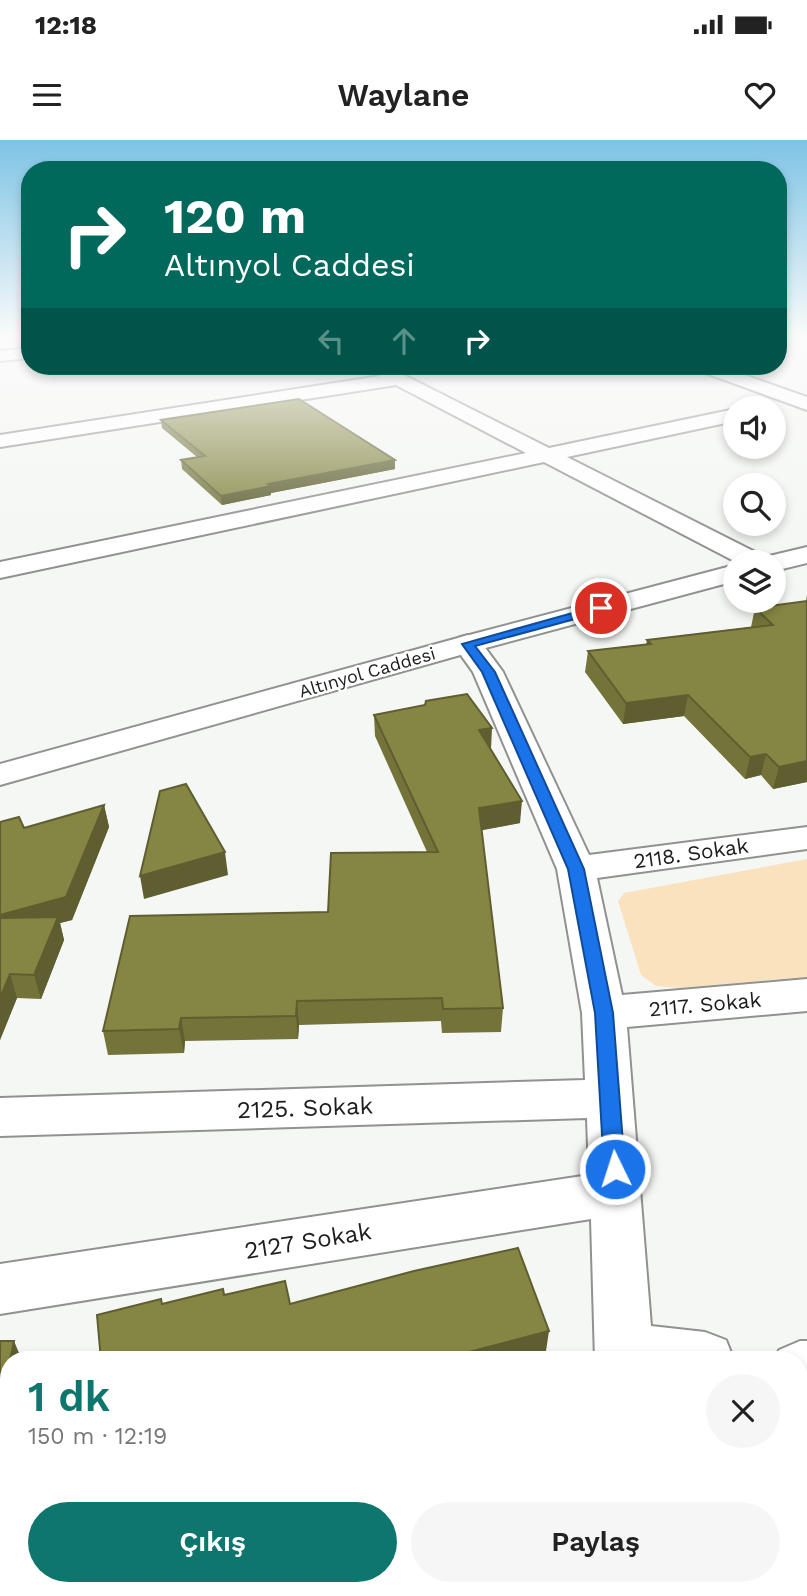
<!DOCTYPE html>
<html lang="tr">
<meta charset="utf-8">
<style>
body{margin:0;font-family:"Work Sans",sans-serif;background:#f6f6f6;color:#222;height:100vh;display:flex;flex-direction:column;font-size:26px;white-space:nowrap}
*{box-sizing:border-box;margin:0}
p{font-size:23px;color:#767676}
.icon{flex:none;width:38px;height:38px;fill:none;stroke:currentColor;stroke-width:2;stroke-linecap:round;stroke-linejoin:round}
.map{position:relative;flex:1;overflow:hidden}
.sheet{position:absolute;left:0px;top:1211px;width:808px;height:245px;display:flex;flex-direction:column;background:#fff;border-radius:28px 28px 0 0;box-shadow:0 4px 10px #0003}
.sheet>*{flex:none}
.banner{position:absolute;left:21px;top:21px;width:766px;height:214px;border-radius:28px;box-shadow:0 4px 10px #0003;background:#00695c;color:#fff;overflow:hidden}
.controls{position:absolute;left:723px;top:256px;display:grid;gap:14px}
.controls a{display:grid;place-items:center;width:63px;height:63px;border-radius:50%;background:#fff;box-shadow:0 4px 10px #0003;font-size:35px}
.pin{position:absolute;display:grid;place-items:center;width:60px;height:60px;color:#fff;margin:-30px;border:4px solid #fff;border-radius:50%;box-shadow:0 2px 7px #0007}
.me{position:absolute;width:77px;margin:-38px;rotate:356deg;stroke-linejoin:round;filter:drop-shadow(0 0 5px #0008)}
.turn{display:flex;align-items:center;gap:24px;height:147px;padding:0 28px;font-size:32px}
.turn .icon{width:91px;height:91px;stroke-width:2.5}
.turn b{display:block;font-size:49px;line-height:60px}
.lanes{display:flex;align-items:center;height:66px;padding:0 28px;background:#0003;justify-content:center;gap:35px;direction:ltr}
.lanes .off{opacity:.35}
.round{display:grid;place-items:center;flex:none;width:74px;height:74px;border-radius:37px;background:#f6f6f6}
.overview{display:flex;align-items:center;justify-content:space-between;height:119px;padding:0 28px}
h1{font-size:42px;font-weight:600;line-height:52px;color:#0f766e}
.cta{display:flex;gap:14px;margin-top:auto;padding:14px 28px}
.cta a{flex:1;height:80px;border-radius:42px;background:#0f766e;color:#fff;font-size:28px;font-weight:600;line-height:80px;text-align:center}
.cta a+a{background:#f6f6f6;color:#222}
.status{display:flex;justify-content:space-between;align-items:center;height:49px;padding:0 35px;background:#fff;direction:ltr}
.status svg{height:19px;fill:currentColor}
header{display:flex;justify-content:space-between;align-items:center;height:91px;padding:0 28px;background:#fff;font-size:32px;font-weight:600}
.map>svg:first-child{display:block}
</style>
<div class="status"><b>12:18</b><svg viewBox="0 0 49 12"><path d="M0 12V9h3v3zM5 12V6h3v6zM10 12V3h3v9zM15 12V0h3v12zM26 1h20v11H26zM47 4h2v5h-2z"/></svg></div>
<header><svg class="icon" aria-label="menu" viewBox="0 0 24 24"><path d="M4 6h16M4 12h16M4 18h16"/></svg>Waylane<svg class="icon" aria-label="heart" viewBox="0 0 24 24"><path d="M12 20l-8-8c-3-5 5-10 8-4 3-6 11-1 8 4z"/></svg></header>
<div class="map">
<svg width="807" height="1456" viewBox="0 0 807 1456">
<rect width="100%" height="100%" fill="#f5f7f4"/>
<!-- green -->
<path fill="#fbe2be" d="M 807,719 L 807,837 L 679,848 L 656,846 L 641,835 L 618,761 L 624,753 Z"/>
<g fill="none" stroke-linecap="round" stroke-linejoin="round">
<!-- minor casing -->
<g stroke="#90928f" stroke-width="4">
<path id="minor" d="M 30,208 L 30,218 L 0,221 L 0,211 Z
M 364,226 L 386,226 L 549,308 L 735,269 L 735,281 L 567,317 L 765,417 L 769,422 L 736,422 L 544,322 L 0,438 L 0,422 L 526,313 L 396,245 L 0,307 L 0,295 L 380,236 Z
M 694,226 L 719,226 L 807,257 L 807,270 L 697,230 Z
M 468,495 L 478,498 L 503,532 L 589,715 L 807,687 L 807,709 L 597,738 L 622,855 L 807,839 L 807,871 L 627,887 L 651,1186 L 705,1192 L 726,1200 L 734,1220 L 595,1220 L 591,1079 L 0,1174 L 0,1124 L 589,1035 L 587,978 L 0,996 L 0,958 L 585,940 L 582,873 L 557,729 L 473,532 L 453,504 L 458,498 Z
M 800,1201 L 807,1201 L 807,1259 L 800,1259 L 800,1220 L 775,1220 L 779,1210 Z
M 597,1447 L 665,1447 L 665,1456 L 597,1456 Z"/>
</g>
<!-- secondary casing -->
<g stroke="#90928f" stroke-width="4">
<path id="secondary" d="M 807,407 L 807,423 L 774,431 L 774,422 L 762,422 L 765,417 Z
M 735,425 L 735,441 L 478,510 L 0,645 L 0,624 L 458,498 Z"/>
</g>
<!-- minor -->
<use href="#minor" fill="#fff" fill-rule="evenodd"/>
<!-- secondary -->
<use href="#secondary" fill="#fff" fill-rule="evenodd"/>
</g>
<!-- wall -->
<path fill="#73733a" d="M 161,280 L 395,329 L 271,353 L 271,355 L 222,365 L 182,329 L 181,320 L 197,317 L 162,288 Z
M 807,455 L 807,642 L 773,649 L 761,635 L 745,639 L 684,576 L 623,584 L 585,532 L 588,511 L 646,504 L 647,500 L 751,487 L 755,468 L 806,461 Z
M 374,575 L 490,609 L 520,683 L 481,690 L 503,868 L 501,892 L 442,893 L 441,881 L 299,885 L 298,899 L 185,901 L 184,913 L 108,915 L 103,891 L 328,772 L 427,712 L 375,596 Z
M 104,665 L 109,687 L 72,780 L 60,783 L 64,800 L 41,859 L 17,858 L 0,900 L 0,682 L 24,688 Z
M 757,1447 L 800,1447 L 807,1456 L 758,1456 Z"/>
<!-- shaded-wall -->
<path fill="#5e5e30" d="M 395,320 L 395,329 L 271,353 L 271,355 L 222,365 L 221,356 L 268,344 Z
M 688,555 L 684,576 L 623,584 L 626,563 Z
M 492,588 L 491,609 L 479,590 Z
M 766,614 L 761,635 L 745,639 L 750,617 Z
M 807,621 L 807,642 L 773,649 L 779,627 Z
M 522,661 L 520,683 L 478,691 L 479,668 Z
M 104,665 L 109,687 L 72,780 L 60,783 L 64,800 L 41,859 L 34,835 L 0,800 L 0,775 Z
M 225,712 L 228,735 L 144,759 L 140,736 Z
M 10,834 L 17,858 L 0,900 L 0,858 Z
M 297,861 L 299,885 L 298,899 L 296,876 Z
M 181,878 L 185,901 L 184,913 L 179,889 Z
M 549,1191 L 546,1211 L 512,1220 L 438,1220 Z
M 14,1201 L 22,1220 L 10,1220 Z
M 9,1224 L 9,1290 L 0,1330 L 0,1262 Z
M 106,1447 L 118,1447 L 116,1456 L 105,1456 Z"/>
<!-- building -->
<path fill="#868644" stroke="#5e5e30" stroke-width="2" d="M 299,259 L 395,320 L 268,344 L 271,346 L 221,356 L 181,320 L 205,316 L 161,280 Z
M 807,461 L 807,621 L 779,627 L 766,614 L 750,617 L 688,555 L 626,563 L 588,511 L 651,504 L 647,500 L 773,485 L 755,468 Z
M 467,554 L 492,588 L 479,590 L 522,661 L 479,668 L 503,868 L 443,869 L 442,858 L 297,861 L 296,876 L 181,878 L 179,889 L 103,891 L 130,776 L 328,772 L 331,713 L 438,712 L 374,575 L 425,565 L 426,561 Z
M 186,644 L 225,712 L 140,736 L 160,651 Z
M 104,665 L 66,757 L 0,775 L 0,682 L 19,677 L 24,688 Z
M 58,777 L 34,835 L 10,834 L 0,858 L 0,778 Z
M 518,1108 L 549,1191 L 438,1220 L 101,1220 L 97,1175 L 161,1159 L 162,1164 L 223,1149 L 224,1155 L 285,1141 L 290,1164 L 414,1131 Z
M 0,1201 L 14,1201 L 10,1220 L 9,1220 L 9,1224 L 0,1262 Z
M 800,1245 L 807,1246 L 807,1456 L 772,1456 L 770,1447 L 800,1447 Z
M 9,1394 L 9,1447 L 106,1447 L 105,1456 L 0,1456 L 0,1395 Z
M 184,1447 L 319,1447 L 322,1456 L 185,1456 Z
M 403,1447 L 547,1447 L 548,1456 L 404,1456 Z"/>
<!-- sky -->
<linearGradient id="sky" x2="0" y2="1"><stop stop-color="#7dc3e5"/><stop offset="0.49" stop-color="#fafbfa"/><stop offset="1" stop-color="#fafbfa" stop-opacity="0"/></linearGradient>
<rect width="807" height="400" fill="url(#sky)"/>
<!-- route -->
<path fill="#1a73e8" stroke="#114b97" stroke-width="2" d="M 601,465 L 607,468 L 605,471 L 475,506 L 495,532 L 584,729 L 613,873 L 625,1029 L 622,1035 L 615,1038 L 608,1035 L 604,1029 L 595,873 L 568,729 L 482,532 L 462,504 Z"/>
<g text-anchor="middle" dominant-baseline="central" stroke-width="5" stroke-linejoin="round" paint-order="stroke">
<!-- far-street labels -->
<g font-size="18" fill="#1c1d1c" stroke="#fff">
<text transform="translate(367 532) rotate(-16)">Altınyol Caddesi</text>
</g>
<!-- street labels -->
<g font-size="21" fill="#1c1d1c" stroke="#fff">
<text transform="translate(691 713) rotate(-8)">2118. Sokak</text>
<text transform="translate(705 864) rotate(-5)">2117. Sokak</text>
</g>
<!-- near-street labels -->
<g font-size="24" fill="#1c1d1c" stroke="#fff">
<text transform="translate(305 968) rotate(-2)">2125. Sokak</text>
<text transform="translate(308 1101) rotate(-9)">2127 Sokak</text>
</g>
</g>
</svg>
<div class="controls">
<a><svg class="icon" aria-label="sound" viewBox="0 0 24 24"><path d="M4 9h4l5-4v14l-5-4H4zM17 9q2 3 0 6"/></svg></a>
<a><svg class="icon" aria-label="search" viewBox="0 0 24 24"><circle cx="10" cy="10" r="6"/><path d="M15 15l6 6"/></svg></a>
<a><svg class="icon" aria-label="layers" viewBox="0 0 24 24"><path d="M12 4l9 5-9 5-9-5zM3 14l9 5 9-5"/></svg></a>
</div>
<div class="pin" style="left:601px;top:468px;background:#d93025"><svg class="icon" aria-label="arrive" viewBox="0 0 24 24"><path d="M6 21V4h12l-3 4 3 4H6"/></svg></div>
<svg class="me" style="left:615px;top:1029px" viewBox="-20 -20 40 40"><circle r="17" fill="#1a73e8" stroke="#fff" stroke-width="3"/><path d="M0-11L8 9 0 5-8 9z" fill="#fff"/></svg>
<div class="banner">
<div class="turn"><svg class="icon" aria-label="right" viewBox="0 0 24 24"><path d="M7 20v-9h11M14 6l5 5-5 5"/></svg><div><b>120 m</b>Altınyol Caddesi</div></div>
<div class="lanes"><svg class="icon off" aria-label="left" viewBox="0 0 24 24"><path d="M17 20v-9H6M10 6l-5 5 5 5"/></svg><svg class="icon off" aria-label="ahead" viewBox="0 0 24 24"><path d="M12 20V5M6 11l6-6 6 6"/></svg><svg class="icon" aria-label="right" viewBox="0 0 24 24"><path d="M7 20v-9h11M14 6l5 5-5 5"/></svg></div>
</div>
<section class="sheet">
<div class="overview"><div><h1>1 dk</h1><p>150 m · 12:19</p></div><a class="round"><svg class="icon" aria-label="close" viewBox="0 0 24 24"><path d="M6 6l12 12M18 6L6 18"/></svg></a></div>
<div class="cta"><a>Çıkış</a><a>Paylaş</a></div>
</section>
</div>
